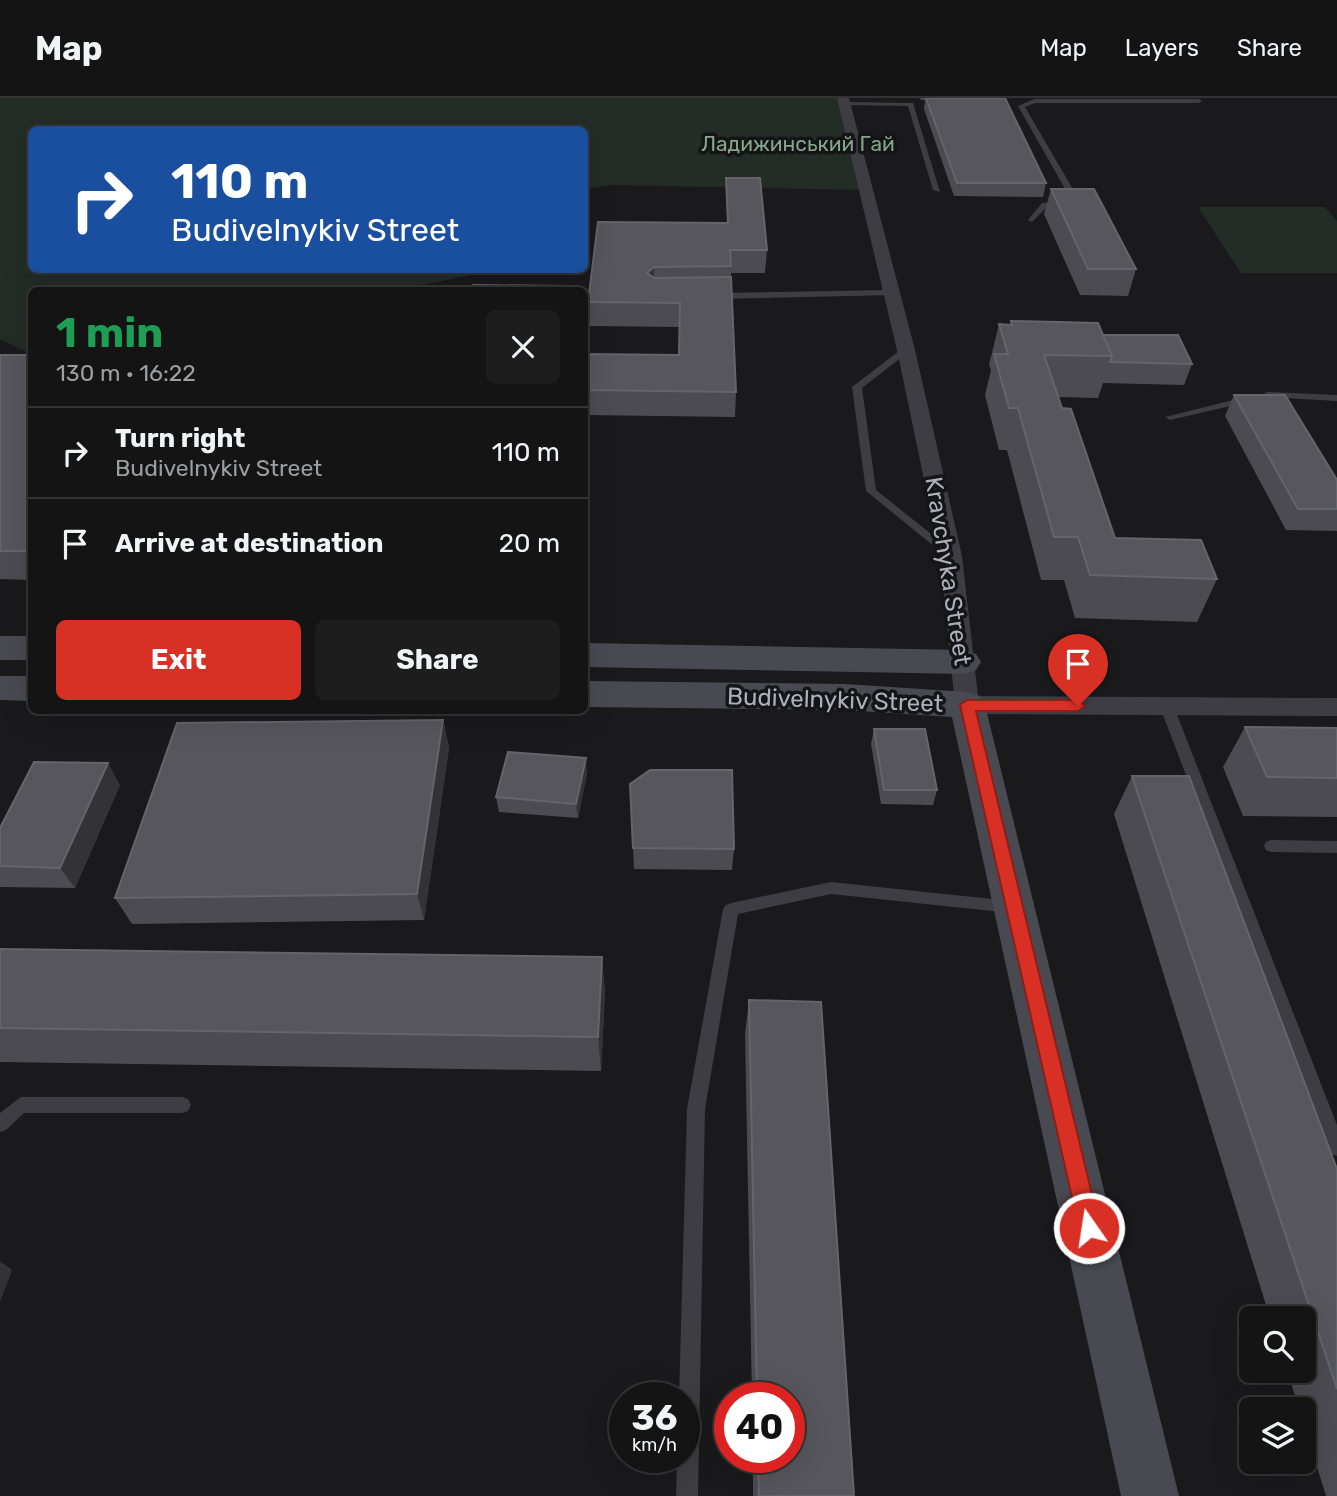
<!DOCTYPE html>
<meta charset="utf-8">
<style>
body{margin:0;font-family:Rubik,sans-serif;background:#1d1d1e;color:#f1f3f6;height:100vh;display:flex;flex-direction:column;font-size:26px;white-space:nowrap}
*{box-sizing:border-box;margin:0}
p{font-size:23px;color:#9d9ea0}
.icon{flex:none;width:38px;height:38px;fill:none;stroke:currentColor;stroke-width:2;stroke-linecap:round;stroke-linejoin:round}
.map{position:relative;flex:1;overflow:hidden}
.side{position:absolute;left:28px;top:189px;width:560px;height:427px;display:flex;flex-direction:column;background:#141415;border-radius:10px;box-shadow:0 7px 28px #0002,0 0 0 2px #333334}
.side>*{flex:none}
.hud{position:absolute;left:28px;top:28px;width:560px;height:147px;border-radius:10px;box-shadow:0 7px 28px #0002,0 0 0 2px #333334;background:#1a4fa0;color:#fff;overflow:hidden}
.buttons{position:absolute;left:1239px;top:1208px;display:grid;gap:14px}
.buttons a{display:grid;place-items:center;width:77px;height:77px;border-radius:10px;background:#141415;box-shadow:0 7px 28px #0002,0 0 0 2px #333334;font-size:35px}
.speed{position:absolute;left:609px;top:1284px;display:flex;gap:14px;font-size:35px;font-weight:700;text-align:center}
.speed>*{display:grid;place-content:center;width:91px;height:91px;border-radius:50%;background:#141415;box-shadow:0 7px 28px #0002,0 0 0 2px #333334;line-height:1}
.speed small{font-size:18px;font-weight:400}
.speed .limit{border:10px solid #d22;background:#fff;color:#111}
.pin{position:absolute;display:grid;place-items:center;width:60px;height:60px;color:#fff;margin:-72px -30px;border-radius:50% 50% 50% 0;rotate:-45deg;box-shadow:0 0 7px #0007}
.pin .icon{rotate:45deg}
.me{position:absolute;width:77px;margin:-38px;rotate:347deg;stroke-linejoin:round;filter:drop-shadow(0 0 5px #0008)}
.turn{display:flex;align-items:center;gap:24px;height:147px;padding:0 28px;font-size:32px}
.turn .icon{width:91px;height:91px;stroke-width:2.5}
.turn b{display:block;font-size:49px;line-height:60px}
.round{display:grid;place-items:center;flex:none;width:74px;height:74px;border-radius:10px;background:#1d1d1e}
.overview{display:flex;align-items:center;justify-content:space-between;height:119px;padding:0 28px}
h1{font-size:42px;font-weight:700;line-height:52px;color:#1e9e55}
.action{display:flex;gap:14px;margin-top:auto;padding:14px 28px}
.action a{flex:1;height:80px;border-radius:10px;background:#d93025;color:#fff;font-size:28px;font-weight:700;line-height:80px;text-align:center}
.action a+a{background:#1d1d1e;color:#f1f3f6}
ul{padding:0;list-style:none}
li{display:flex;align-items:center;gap:21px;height:91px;padding:0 28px;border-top:2px solid #333334}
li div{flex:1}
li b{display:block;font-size:26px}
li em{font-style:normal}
header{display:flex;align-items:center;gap:42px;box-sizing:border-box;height:98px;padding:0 35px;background:#141415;border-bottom:2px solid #333334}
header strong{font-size:33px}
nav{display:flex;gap:38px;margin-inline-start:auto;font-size:24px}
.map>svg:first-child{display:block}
</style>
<header>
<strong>Map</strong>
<nav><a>Map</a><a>Layers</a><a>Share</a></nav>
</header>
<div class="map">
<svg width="1337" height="1398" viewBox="0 0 1337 1398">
<rect width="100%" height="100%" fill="#1a1a1c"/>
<!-- green -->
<path fill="#242c26" d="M 0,0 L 843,0 L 864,92 L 613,87 L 585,91 L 584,32 L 32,32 L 32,172 L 544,172 L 471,177 L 400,192 L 32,192 L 31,256 L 0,241 Z
M 1198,109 L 1325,109 L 1337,123 L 1337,175 L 1241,175 Z"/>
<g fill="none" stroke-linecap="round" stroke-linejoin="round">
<!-- lane -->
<path fill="#3d3d43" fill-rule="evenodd" d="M 1034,1 L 1199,1 L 1202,3 L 1199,5 L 1035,5 L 1025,9 L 1081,105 L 1077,107 L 1047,109 L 1032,124 L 1028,122 L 1042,105 L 1072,103 L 1018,8 Z
M 844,4 L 913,5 L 940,94 L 933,92 L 908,8 L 842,7 Z
M 891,192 L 895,195 L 894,197 L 714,201 L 710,198 L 714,195 Z
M 903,250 L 911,252 L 862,290 L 876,392 L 955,455 L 955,461 L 951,462 L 866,393 L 852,289 Z
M 1268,294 L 1337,297 L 1337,303 L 1265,299 L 1265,295 Z
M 1249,298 L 1252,299 L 1252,303 L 1170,322 L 1165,319 Z
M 1167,604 L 1174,609 L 1337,1027 L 1337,1058 L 1331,1056 L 1328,1050 L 1160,609 Z
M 1271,742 L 1337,743 L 1337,755 L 1271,754 L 1266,752 L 1264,748 L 1266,744 Z
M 831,784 L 1011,803 L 1016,805 L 1019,809 L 1016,813 L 1011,815 L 831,796 L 738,816 L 705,1011 L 698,1398 L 676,1398 L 677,1360 L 684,1360 L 684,1300 L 679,1300 L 687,1011 L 723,811 L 726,807 L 731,805 Z
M 21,999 L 182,999 L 188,1001 L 191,1007 L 188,1013 L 182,1015 L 24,1015 L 6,1032 L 0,1034 L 0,1015 Z"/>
<!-- street -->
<path fill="#3d3d43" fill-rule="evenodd" d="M 837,0 L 849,0 L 915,252 L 962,458 L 978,598 L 1337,600 L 1337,618 L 967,616 L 958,613 L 955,607 L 940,458 L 897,252 Z"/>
<!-- secondary -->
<path fill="#494a51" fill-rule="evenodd" d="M 0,538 L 32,538 L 32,562 L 0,562 Z
M 584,545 L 964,552 L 976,556 L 981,564 L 976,572 L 964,576 L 584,569 Z
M 0,578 L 32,578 L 32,603 L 0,602 Z
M 584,583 L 845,586 L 967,594 L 980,598 L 985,607 L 1179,1398 L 1121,1398 L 952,619 L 845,612 L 584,609 Z"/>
</g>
<!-- wall -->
<path fill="#4b4b51" d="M 920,0 L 1005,0 L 1046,85 L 1043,99 L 954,98 L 924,11 L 925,2 L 921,2 Z
M 726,80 L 767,152 L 765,175 L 731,175 L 736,294 L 735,319 L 584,317 L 584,256 L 679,257 L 680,229 L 589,228 L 588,204 L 727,125 Z
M 1051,91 L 1136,171 L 1128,198 L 1080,197 L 1044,116 Z
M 1011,223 L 1103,237 L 1192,266 L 1184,287 L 1103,285 L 1098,300 L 1058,299 L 1115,440 L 1217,481 L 1197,524 L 1075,520 L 1064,482 L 1041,482 L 1007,352 L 999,352 L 985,297 L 991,272 L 989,267 L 999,226 L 1011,227 Z
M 0,257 L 32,257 L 32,482 L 0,481 Z
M 1234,297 L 1337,382 L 1337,433 L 1286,432 L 1225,318 Z
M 443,622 L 449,650 L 424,822 L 132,826 L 115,800 Z
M 1245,629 L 1337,630 L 1337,719 L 1243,718 L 1223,669 Z
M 874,631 L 937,692 L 933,707 L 881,706 L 871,646 Z
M 587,675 L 578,720 L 499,714 L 496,699 Z
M 1132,678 L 1337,1071 L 1337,1398 L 1326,1398 L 1304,1327 L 1304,1311 L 1299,1311 L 1287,1272 L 1304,1272 L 1304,1220 L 1270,1220 L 1114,716 Z
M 630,686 L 734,751 L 732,772 L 634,771 Z
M 120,687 L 75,790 L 0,789 L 0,730 Z
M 0,851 L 602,859 L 605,895 L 601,973 L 0,964 Z
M 749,902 L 854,1398 L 753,1398 L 753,1360 L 789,1360 L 789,1300 L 752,1300 L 745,936 Z"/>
<!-- shaded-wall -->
<path fill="#333337" d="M 654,169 L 654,192 L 647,175 Z
M 443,622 L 449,650 L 424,822 L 417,796 Z
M 586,660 L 587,675 L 578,720 L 576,706 Z
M 108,665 L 120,687 L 75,790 L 60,770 Z
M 602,859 L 605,895 L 601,973 L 598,939 Z
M 0,1163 L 12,1172 L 0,1204 Z"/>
<!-- building -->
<path fill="#56565c" stroke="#64646b" stroke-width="2" d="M 926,0 L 1005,0 L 1046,85 L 957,85 Z
M 726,80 L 760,80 L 767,152 L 730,152 L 731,168 L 654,169 L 647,175 L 654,180 L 731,179 L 736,294 L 584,292 L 584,256 L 679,257 L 680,205 L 588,204 L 598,124 L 728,125 Z
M 1051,91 L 1094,91 L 1136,171 L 1088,171 Z
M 473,187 L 569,188 L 569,192 L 472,192 Z
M 1011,223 L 1098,225 L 1112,258 L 1044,257 L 1062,310 L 1071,311 L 1115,440 L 1201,442 L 1217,481 L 1090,477 L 1078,439 L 1054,439 L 1018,310 L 1009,310 L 994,256 L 1008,256 L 999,226 L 1012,227 Z
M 1103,237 L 1178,237 L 1192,266 L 1110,264 L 1112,258 Z
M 0,257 L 32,257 L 32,453 L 0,453 Z
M 1234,297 L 1285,297 L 1337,382 L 1337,411 L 1298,411 Z
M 443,622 L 417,796 L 115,800 L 177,625 Z
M 1245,629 L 1337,630 L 1337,680 L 1267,679 Z
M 874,631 L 925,631 L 937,692 L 884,692 Z
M 508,654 L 586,660 L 576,706 L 496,699 Z
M 34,664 L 108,665 L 60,770 L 0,768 L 0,730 Z
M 650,672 L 732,672 L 734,751 L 633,750 L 630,686 Z
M 1132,678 L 1189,678 L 1337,1071 L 1337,1291 Z
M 0,851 L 602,859 L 598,939 L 0,930 Z
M 749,902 L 821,904 L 854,1398 L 759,1398 L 758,1360 L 789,1360 L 789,1300 L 757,1300 Z"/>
<!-- route -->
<path fill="#d93025" stroke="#8d1f18" stroke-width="2" d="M 967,602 L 1078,602 L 1085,608 L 1078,613 L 976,613 L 1100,1130 L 1097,1138 L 1089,1141 L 1082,1138 L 1079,1130 L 960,607 Z"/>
<g text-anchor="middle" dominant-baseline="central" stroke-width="7" stroke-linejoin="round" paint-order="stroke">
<!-- far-park labels -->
<g font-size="21" fill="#84a68a" stroke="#151517">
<text x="798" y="45">Ладижинський Гай</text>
</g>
<!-- street labels -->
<g font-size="24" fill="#adafbb" stroke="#151517">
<text transform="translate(948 473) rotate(81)">Kravchyka Street</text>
<text transform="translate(835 602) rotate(2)">Budivelnykiv Street</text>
</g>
</g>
</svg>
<div class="buttons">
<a><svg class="icon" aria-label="search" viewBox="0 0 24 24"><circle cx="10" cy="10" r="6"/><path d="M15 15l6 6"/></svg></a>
<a><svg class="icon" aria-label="layers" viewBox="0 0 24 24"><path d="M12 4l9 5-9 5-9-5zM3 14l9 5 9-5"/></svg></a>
</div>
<div class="speed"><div>36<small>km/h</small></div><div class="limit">40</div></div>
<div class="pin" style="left:1078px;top:608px;background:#d93025"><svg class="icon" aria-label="arrive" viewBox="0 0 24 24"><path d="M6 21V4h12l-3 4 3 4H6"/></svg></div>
<svg class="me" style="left:1089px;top:1130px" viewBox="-20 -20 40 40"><circle r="17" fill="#d93025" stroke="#fff" stroke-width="3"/><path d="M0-11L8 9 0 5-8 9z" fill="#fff"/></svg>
<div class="hud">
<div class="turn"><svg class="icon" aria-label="right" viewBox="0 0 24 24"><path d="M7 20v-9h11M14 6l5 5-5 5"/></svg><div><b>110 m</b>Budivelnykiv Street</div></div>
</div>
<section class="side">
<div class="overview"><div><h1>1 min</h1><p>130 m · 16:22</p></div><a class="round"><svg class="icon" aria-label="close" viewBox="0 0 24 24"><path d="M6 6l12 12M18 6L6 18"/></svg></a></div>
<ul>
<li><svg class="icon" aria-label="right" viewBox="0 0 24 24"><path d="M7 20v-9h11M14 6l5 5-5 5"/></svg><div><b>Turn right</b><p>Budivelnykiv Street</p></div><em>110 m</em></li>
<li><svg class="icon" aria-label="arrive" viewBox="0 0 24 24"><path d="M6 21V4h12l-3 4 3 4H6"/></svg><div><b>Arrive at destination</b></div><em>20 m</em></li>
</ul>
<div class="action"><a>Exit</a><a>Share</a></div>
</section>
</div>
